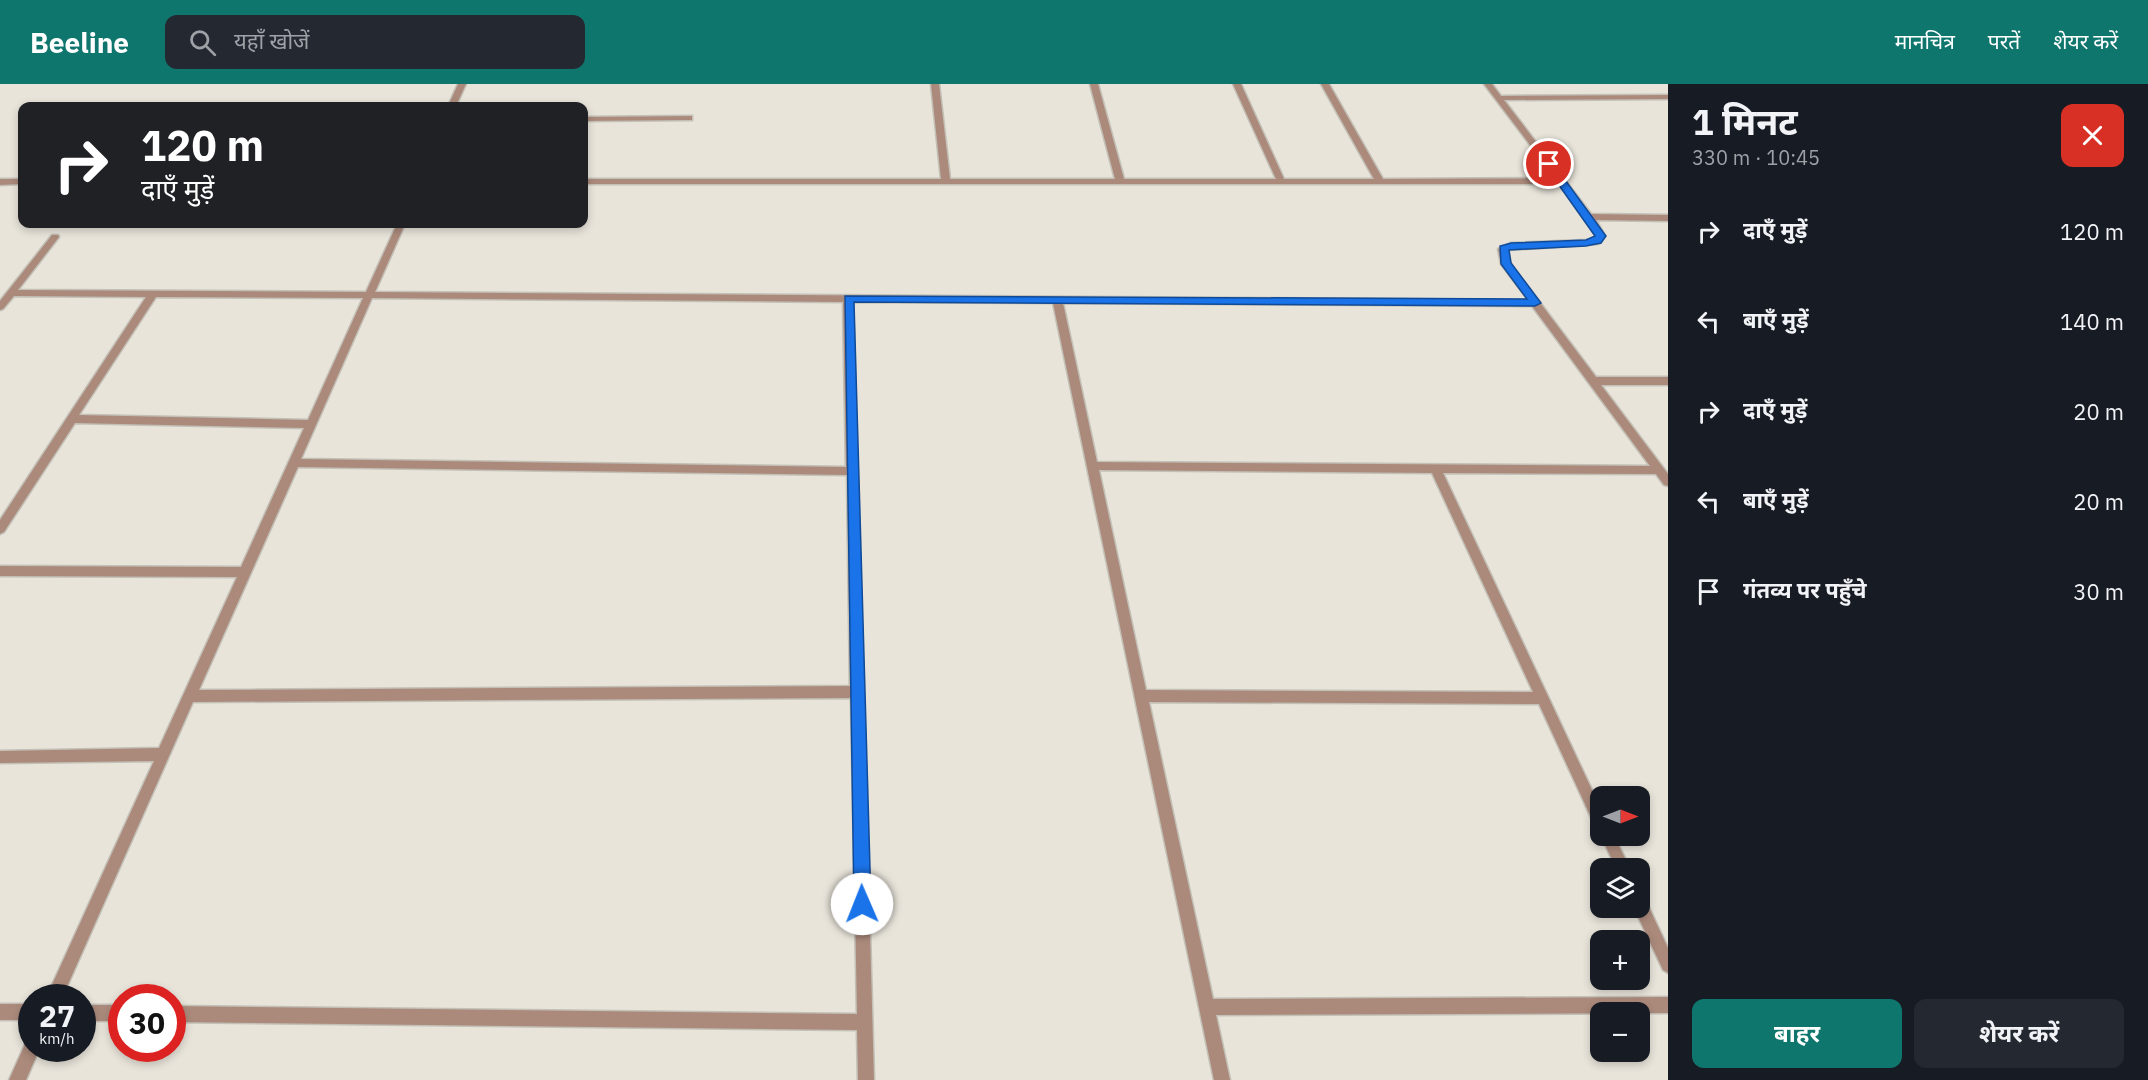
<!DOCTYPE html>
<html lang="hi">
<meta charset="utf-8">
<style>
body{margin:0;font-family:"IBM Plex Sans","Noto Sans Devanagari",sans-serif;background:#242831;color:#f1f3f6;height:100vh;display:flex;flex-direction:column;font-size:22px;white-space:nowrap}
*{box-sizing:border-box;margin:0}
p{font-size:20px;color:#9ea1a6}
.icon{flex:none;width:33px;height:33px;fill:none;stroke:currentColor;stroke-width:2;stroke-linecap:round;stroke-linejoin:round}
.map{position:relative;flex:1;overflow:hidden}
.drawer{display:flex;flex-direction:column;background:#171b24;width:480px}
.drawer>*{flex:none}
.banner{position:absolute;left:18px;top:18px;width:570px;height:126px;border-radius:12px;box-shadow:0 3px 9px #0003;background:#202124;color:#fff;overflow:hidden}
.needle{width:39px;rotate:90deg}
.tools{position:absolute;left:1590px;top:702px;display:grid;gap:12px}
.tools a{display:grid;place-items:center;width:60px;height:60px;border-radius:12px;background:#171b24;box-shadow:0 3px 9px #0003;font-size:30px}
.speed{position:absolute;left:18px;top:900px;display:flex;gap:12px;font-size:30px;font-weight:700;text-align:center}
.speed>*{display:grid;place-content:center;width:78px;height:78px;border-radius:50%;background:#171b24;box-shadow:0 3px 9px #0003;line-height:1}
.speed small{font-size:15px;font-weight:400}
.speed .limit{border:9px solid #d22;background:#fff;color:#111}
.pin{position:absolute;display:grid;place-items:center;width:51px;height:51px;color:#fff;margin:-26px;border:3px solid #fff;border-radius:50%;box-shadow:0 2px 6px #0007}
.me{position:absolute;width:66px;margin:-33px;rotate:359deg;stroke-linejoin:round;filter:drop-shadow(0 0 4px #0008)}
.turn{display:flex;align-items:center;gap:21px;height:126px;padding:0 24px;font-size:27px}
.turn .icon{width:78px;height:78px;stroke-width:2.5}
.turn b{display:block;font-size:42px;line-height:51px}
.round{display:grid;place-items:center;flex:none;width:63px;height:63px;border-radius:12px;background:#242831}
.overview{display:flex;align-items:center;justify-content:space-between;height:102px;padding:0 24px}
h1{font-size:36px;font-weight:700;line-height:45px}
.action{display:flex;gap:12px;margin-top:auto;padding:12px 24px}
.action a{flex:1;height:69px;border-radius:12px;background:#0f766e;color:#fff;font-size:24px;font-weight:700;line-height:69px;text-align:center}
.action a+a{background:#242831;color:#f1f3f6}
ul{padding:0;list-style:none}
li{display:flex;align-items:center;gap:18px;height:90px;padding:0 24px}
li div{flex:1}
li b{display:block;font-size:22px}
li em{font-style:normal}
header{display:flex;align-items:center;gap:36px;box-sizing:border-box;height:84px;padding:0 30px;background:#0f766e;color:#fff}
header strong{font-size:28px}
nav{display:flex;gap:33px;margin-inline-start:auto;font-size:21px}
.search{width:420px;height:54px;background:#242831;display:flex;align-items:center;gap:15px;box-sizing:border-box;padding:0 21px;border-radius:12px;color:#9ea1a6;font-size:22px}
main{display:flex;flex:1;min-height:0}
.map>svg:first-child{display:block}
</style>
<header>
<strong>Beeline</strong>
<div class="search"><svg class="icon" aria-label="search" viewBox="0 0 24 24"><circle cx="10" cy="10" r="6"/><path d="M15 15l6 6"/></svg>यहाँ खोजें</div>
<nav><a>मानचित्र</a><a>परतें</a><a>शेयर करें</a></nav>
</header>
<main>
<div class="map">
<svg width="1668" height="996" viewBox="0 0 1668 996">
<rect width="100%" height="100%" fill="#e8e4da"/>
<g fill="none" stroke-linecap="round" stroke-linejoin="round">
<!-- minor casing -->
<g stroke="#c3c0b7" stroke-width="3">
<path id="minor" d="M 458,0 L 466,0 L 456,22 L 448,22 Z
M 931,0 L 939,0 L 950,95 L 1115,95 L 1090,0 L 1098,0 L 1124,95 L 1276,95 L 1233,0 L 1241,0 L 1284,95 L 1374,95 L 1321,0 L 1329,0 L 1383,95 L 1555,94 L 1484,0 L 1492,0 L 1501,12 L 1668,11 L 1668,15 L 1504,16 L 1591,130 L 1668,131 L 1668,137 L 1596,136 L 1605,152 L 1600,159 L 1597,160 L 1508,166 L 1511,180 L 1596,293 L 1668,293 L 1668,301 L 1601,301 L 1668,390 L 1668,402 L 1664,401 L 1656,390 L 1443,389 L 1600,723 L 1600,744 L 1595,742 L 1539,620 L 1149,618 L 1213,915 L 1668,913 L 1668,929 L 1216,931 L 1230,996 L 1214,996 L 1053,219 L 853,218 L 874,996 L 858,996 L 857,946 L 172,938 L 172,922 L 857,930 L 851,614 L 193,618 L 62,914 L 46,914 L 154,677 L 0,679 L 0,667 L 159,664 L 237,493 L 0,492 L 0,482 L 241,483 L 304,344 L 75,339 L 4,448 L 0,450 L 0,436 L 146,213 L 14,212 L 3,225 L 0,226 L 0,217 L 52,151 L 58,151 L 59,153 L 18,206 L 366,208 L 397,140 L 405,140 L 375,208 L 1528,216 L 1501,180 L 1498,165 L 1511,159 L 1586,156 L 1594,155 L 1596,152 L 1559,100 L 584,100 L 584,95 L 941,95 ZM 156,213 L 363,214 L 308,336 L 79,331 ZM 372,214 L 843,218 L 846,383 L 301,375 ZM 1063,219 L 1532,222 L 1650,382 L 1097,378 ZM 298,383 L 847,391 L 850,602 L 199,606 ZM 1099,386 L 1432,389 L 1533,608 L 1146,606 Z
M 692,32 L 692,36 L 689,36 L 584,37 L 584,33 Z
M 0,95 L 22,95 L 22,100 L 0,101 Z
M 1600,750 L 1614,752 L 1630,784 L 1616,784 Z
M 1640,813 L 1645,815 L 1668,864 L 1668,889 L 1663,886 L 1634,824 L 1640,824 Z
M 0,920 L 32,920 L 32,936 L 0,936 Z
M 82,921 L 122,921 L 122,937 L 82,937 Z
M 32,956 L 32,964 L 40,964 L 26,996 L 9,996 L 26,958 Z"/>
</g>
<!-- minor -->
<use href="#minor" fill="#ab8a7b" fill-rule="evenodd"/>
</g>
<!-- route -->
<path fill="#1a73e8" stroke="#114b97" stroke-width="1.5" d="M 1546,78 L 1552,78 L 1606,152 L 1601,159 L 1586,162 L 1509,166 L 1511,179 L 1541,219 L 1535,222 L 854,218 L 871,820 L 868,826 L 862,829 L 856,826 L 854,820 L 845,212 L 1527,215 L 1501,180 L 1500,162 L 1511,159 L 1586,156 L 1595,152 L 1544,80 Z"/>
</svg>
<div class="tools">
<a><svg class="needle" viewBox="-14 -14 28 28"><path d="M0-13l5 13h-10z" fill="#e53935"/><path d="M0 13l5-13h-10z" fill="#9ea1a6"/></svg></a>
<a><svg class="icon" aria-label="layers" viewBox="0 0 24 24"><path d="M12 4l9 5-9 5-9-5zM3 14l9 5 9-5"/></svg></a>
<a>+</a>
<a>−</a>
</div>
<div class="speed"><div>27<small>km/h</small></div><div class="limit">30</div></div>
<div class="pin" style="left:1549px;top:80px;background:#d93025"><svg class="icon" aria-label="arrive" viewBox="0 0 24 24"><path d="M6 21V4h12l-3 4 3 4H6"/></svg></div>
<svg class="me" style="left:862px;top:820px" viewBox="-20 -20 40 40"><circle r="19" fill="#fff"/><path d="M0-13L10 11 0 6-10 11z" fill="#1a73e8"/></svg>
<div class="banner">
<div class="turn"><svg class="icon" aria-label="right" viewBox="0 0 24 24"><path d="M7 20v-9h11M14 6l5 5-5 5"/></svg><div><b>120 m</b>दाएँ मुड़ें</div></div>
</div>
</div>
<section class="drawer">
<div class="overview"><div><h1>1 मिनट</h1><p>330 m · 10:45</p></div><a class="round" style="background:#d93025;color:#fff"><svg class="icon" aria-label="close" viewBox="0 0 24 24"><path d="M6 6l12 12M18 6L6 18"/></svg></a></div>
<ul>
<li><svg class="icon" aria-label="right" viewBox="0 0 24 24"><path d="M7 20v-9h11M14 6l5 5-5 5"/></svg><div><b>दाएँ मुड़ें</b></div><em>120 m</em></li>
<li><svg class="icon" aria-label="left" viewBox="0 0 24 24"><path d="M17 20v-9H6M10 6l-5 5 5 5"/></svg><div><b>बाएँ मुड़ें</b></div><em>140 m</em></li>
<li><svg class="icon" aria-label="right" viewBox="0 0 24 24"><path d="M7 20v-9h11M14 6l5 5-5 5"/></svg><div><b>दाएँ मुड़ें</b></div><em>20 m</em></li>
<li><svg class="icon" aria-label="left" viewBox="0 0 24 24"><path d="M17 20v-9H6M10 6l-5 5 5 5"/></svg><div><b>बाएँ मुड़ें</b></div><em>20 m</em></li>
<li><svg class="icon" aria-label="arrive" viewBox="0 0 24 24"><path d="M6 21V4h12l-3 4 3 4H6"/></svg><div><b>गंतव्य पर पहुँचे</b></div><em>30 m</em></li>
</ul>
<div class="action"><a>बाहर</a><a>शेयर करें</a></div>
</section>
</main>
